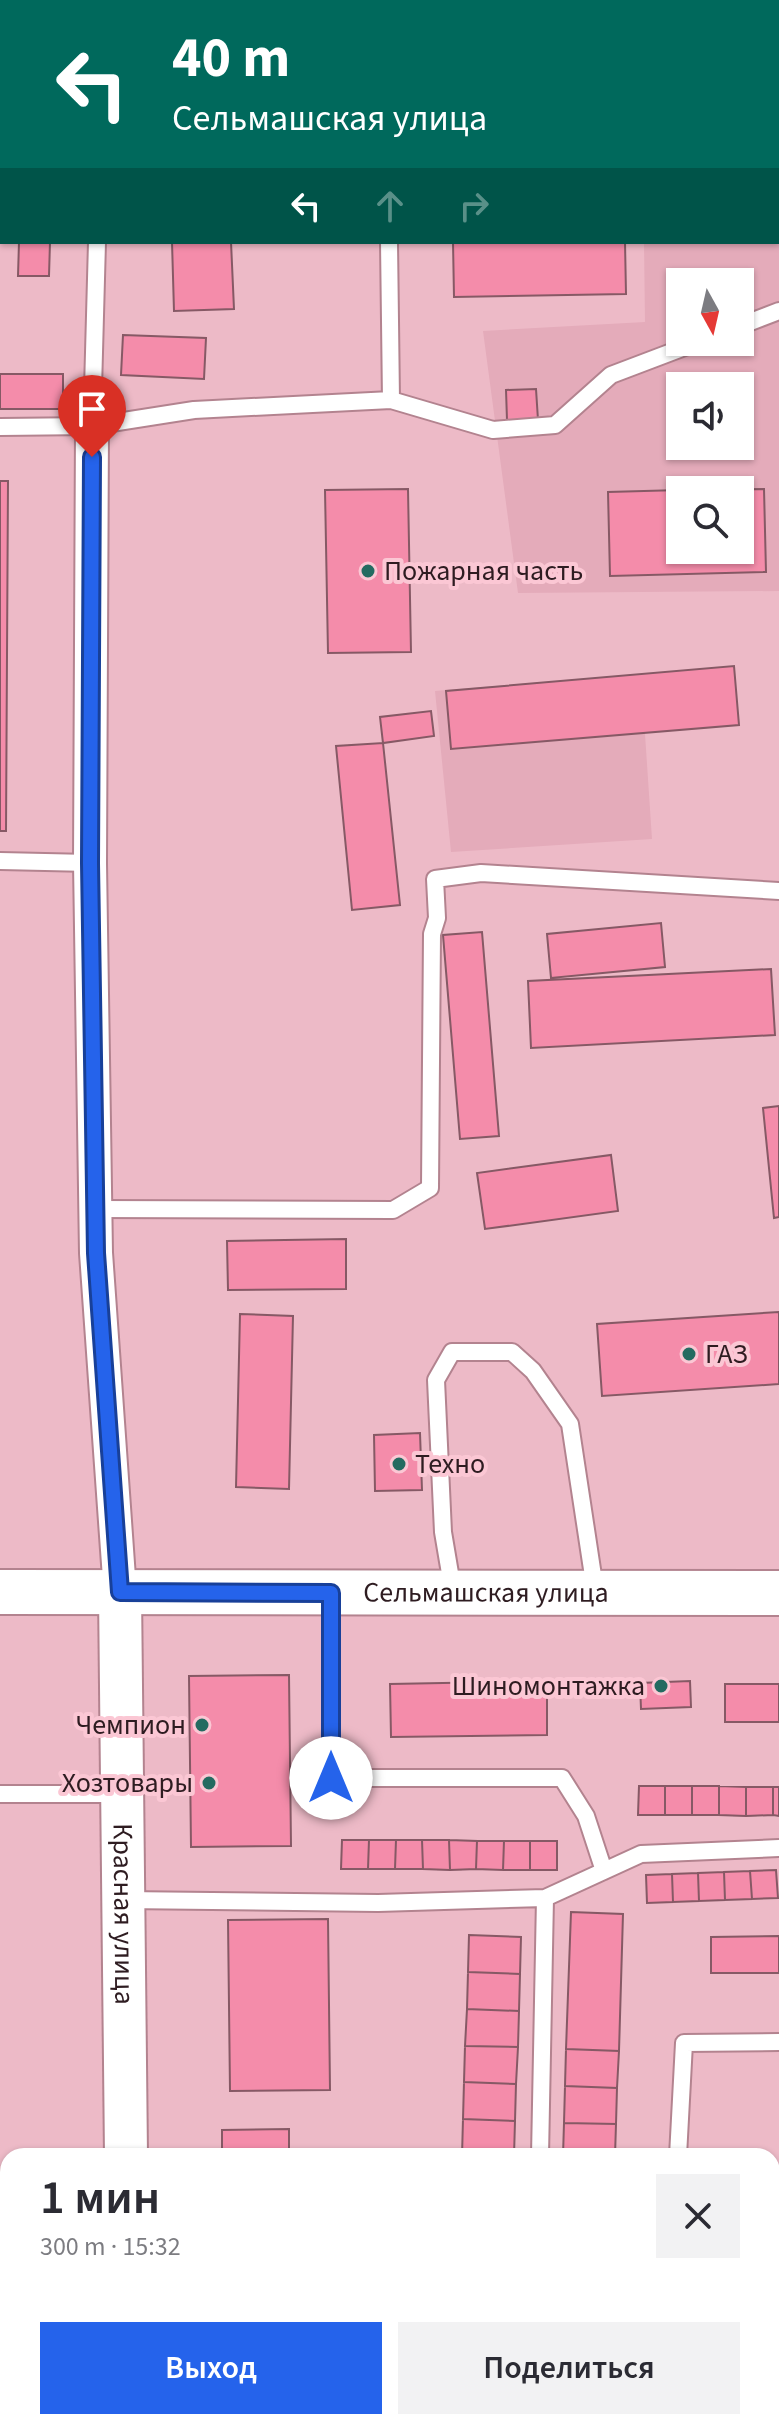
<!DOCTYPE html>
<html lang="ru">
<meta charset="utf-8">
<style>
body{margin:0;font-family:"Source Sans 3",sans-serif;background:#f2f2f3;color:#2b2b33;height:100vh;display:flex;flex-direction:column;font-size:30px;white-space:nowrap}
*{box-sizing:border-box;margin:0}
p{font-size:26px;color:#7c7c81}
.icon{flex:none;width:44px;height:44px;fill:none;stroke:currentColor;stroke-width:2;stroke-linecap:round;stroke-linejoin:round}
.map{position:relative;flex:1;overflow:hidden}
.side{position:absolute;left:0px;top:2148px;width:780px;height:282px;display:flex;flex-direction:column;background:#fff;border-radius:24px 24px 0 0;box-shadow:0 2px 6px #0004}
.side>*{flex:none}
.top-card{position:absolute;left:0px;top:0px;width:780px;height:244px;box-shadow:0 2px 6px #0004;background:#00695c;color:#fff;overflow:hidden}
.needle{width:52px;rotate:172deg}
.controls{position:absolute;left:666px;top:268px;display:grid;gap:16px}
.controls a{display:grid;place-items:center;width:88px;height:88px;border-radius:0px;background:#fff;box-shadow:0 2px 6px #0004;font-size:40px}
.pin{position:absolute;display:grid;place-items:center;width:68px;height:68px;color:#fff;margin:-82px -34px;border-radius:50% 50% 50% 0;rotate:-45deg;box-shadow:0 0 8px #0007}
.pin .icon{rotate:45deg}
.me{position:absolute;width:88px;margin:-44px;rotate:0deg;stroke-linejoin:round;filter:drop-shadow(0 0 6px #0008)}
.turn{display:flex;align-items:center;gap:28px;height:168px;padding:0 40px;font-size:36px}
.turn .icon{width:104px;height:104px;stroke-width:2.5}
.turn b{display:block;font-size:56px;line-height:68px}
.lanes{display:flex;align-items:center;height:76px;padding:0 40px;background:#0003;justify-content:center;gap:40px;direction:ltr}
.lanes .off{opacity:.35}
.round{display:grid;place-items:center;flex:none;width:84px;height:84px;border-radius:0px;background:#f2f2f3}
.overview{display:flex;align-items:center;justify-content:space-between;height:136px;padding:0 40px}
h1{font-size:48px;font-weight:600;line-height:60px}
.action{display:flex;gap:16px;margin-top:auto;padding:16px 40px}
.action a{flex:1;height:92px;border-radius:0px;background:#2563eb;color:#fff;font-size:32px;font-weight:600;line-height:92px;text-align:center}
.action a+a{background:#f2f2f3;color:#2b2b33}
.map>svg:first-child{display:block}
</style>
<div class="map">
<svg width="779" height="2429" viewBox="0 0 779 2429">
<rect width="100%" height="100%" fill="#edbac7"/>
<!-- built -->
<path fill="#e4abba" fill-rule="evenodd" d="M 640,0 L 779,0 L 779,591 L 518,593 L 483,331 L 645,322 L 644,242 L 778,242 L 778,2 L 640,2 ZM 680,282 L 740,282 L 740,342 L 680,342 ZM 680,386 L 740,386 L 740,446 L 680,446 ZM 680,490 L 740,490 L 740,550 L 680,550 Z
M 641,674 L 652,839 L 451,852 L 435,691 Z"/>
<!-- building -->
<path fill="#f48caa" stroke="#865965" stroke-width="2" d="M 0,0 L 8,0 L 8,2 L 2,2 L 2,146 L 0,146 Z
M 498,0 L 622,0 L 622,2 L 498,2 Z
M 19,242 L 50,242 L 49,276 L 18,276 Z
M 172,242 L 231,242 L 234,309 L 174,311 Z
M 453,242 L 625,242 L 626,294 L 454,297 Z
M 123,335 L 206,338 L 204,379 L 121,375 Z
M 0,374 L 63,374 L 63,409 L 0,409 Z
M 536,389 L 538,420 L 507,420 L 506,390 Z
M 0,481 L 8,481 L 6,831 L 0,831 Z
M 408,489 L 411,652 L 328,653 L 325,490 Z
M 764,489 L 766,572 L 610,576 L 608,492 L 680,490 L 680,550 L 740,550 L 740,490 L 690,490 Z
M 734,666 L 739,725 L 451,749 L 446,691 Z
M 431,711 L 434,736 L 383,743 L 380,717 Z
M 383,743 L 400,905 L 352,910 L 336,746 Z
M 661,923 L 665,967 L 551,978 L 547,934 Z
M 482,932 L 499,1136 L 460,1139 L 443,935 Z
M 771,969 L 775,1035 L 531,1048 L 528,981 Z
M 779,1106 L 779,1217 L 774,1218 L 763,1108 Z
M 611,1155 L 618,1211 L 485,1229 L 477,1173 Z
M 346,1239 L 346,1289 L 228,1290 L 227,1241 Z
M 779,1312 L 779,1384 L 602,1396 L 597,1324 Z
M 240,1314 L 293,1316 L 289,1489 L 236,1487 Z
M 420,1433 L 422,1490 L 375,1491 L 374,1435 Z
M 289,1675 L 291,1846 L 191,1847 L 189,1676 Z
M 547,1681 L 547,1735 L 391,1737 L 390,1684 Z
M 690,1681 L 691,1707 L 641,1709 L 640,1683 Z
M 725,1684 L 779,1684 L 779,1722 L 725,1722 Z
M 639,1786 L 665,1786 L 665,1815 L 638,1815 Z
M 665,1786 L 692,1786 L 692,1815 L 665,1815 Z
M 692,1786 L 719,1786 L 719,1815 L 692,1815 Z
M 719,1786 L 746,1787 L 746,1816 L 719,1815 Z
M 746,1787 L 773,1787 L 773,1815 L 746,1816 Z
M 773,1787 L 779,1787 L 779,1816 L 773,1815 Z
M 342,1840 L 369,1840 L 368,1869 L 341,1869 Z
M 369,1840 L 396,1840 L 395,1869 L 368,1869 Z
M 396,1840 L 422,1840 L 423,1869 L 395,1869 Z
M 422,1840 L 449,1840 L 450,1870 L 423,1869 Z
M 449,1840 L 477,1841 L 476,1869 L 450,1870 Z
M 477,1841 L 504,1841 L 503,1870 L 476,1869 Z
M 504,1841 L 530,1841 L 530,1870 L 503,1870 Z
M 530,1841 L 557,1841 L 557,1870 L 530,1870 Z
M 776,1870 L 778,1898 L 752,1899 L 750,1871 Z
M 750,1871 L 752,1899 L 725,1900 L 724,1872 Z
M 724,1872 L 725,1900 L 699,1901 L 698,1873 Z
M 698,1873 L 699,1901 L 673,1902 L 672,1874 Z
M 672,1874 L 673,1902 L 647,1903 L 646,1875 Z
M 571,1912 L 623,1914 L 619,2051 L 566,2049 Z
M 328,1919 L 330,2090 L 230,2091 L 228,1920 Z
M 469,1935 L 521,1937 L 520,1974 L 468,1972 Z
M 779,1936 L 779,1973 L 711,1973 L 711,1937 Z
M 468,1972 L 520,1974 L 519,2011 L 467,2009 Z
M 467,2009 L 519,2011 L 518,2047 L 465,2046 Z
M 465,2046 L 518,2047 L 516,2084 L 464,2082 Z
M 566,2049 L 619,2051 L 617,2088 L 565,2086 Z
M 464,2082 L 516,2084 L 515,2121 L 463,2119 Z
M 565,2086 L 617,2088 L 616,2124 L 564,2123 Z
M 463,2119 L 515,2121 L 514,2156 L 462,2156 Z
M 564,2123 L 616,2124 L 615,2156 L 563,2156 Z
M 289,2129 L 289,2156 L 222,2156 L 222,2130 Z
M 772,2245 L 779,2245 L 779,2295 L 772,2295 Z"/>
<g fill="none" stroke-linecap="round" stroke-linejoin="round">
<!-- service casing -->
<g stroke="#b3838f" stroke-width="20">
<path id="service" d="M 99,0 L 99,2
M 386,0 L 386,2
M 389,242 L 391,400
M 740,326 L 779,311
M 92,426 L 97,242
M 0,427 L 92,426 L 194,410 L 391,400 L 493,430 L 555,425 L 611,375 L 698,342
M 0,861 L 90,863
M 96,1209 L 393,1210 L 430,1188 L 432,934 L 437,918 L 435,879 L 481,873 L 779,891
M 453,1591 L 443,1532 L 436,1380 L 452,1352 L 512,1352 L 533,1371 L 570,1424 L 595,1589
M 331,1594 L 331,1778 L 562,1778 L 586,1816 L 604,1871
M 0,1794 L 121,1794
M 123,1900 L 378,1903 L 545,1898
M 540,2156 L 545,1898 L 641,1854 L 779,1848
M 678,2156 L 684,2043 L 779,2042
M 752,2422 L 752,2429"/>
</g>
<!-- minor casing -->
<g stroke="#b3838f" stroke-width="36">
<path id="minor" d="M 92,426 L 90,863 L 96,1253 L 120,1592
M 772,2330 L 779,2330
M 0,2335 L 8,2334"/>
</g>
<!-- tertiary casing -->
<g stroke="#b3838f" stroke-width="46">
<g id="tertiary">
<path id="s1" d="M 120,1592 L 126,2156"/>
<path d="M 126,2429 L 126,2422"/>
</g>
</g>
<!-- secondary casing -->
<g stroke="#b3838f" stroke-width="48">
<g id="secondary">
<path id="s2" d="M 0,1592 L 779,1593"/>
</g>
</g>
<!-- service -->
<use href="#service" stroke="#fff" stroke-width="16"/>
<!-- minor -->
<use href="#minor" stroke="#fff" stroke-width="32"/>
<!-- tertiary -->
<use href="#tertiary" stroke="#fff" stroke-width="42"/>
<!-- secondary -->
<use href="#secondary" stroke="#fff" stroke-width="44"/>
</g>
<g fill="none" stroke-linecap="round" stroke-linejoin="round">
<!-- route casing -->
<g stroke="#184099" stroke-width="20">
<path id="route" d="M 92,457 L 90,863 L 96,1253 L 120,1592 L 331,1593 L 331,1778"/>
</g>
<!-- route -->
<use href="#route" stroke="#2563eb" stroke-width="14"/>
</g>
<!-- markers -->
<g fill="#246b61" stroke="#fbc7d4" stroke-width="3">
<circle cx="368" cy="571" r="8"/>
<circle cx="689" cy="1354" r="8"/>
<circle cx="399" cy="1464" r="8"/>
<circle cx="661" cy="1686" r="8"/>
<circle cx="202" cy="1725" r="8"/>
<circle cx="209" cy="1783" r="8"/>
</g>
<g text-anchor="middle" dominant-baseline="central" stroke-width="8" stroke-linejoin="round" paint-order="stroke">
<!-- poi labels -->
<g font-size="28" fill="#2e1c21" stroke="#fbc7d4" text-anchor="start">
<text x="384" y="571">Пожарная часть</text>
<text x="705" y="1354">ГАЗ</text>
<text x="415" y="1464">Техно</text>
<text x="645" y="1686" text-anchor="end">Шиномонтажка</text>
<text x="186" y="1725" text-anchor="end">Чемпион</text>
<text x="193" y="1783" text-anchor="end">Хозтовары</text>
</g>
<!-- street labels -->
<g font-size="28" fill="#2e1c21" stroke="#fbc7d4">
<text stroke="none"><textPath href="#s2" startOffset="486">Сельмашская улица</textPath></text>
<text stroke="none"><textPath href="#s1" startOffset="322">Красная улица</textPath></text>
</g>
</g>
</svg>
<div class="controls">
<a><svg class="needle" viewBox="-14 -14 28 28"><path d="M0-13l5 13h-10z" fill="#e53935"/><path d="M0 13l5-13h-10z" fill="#7c7c81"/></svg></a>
<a><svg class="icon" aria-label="sound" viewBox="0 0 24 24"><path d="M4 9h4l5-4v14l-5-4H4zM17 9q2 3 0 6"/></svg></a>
<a><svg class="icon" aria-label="search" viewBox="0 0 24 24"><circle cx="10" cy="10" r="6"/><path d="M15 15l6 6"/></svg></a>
</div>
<div class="pin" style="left:92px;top:457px;background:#d93025"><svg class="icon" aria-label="arrive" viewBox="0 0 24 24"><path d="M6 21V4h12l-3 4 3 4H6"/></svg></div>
<svg class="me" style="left:331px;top:1778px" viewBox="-20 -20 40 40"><circle r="19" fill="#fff"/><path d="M0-13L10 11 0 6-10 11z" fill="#2563eb"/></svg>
<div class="top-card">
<div class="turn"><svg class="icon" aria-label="left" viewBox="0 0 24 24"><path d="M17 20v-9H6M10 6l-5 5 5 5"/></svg><div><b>40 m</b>Сельмашская улица</div></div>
<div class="lanes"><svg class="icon" aria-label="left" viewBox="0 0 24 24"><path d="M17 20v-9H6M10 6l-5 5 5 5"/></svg><svg class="icon off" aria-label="ahead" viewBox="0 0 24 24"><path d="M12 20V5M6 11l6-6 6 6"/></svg><svg class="icon off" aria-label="right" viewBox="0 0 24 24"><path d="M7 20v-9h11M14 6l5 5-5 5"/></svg></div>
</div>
<section class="side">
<div class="overview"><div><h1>1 мин</h1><p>300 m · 15:32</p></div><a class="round"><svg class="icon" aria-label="close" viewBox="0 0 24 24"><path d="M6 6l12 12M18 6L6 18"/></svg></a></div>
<div class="action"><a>Выход</a><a>Поделиться</a></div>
</section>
</div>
